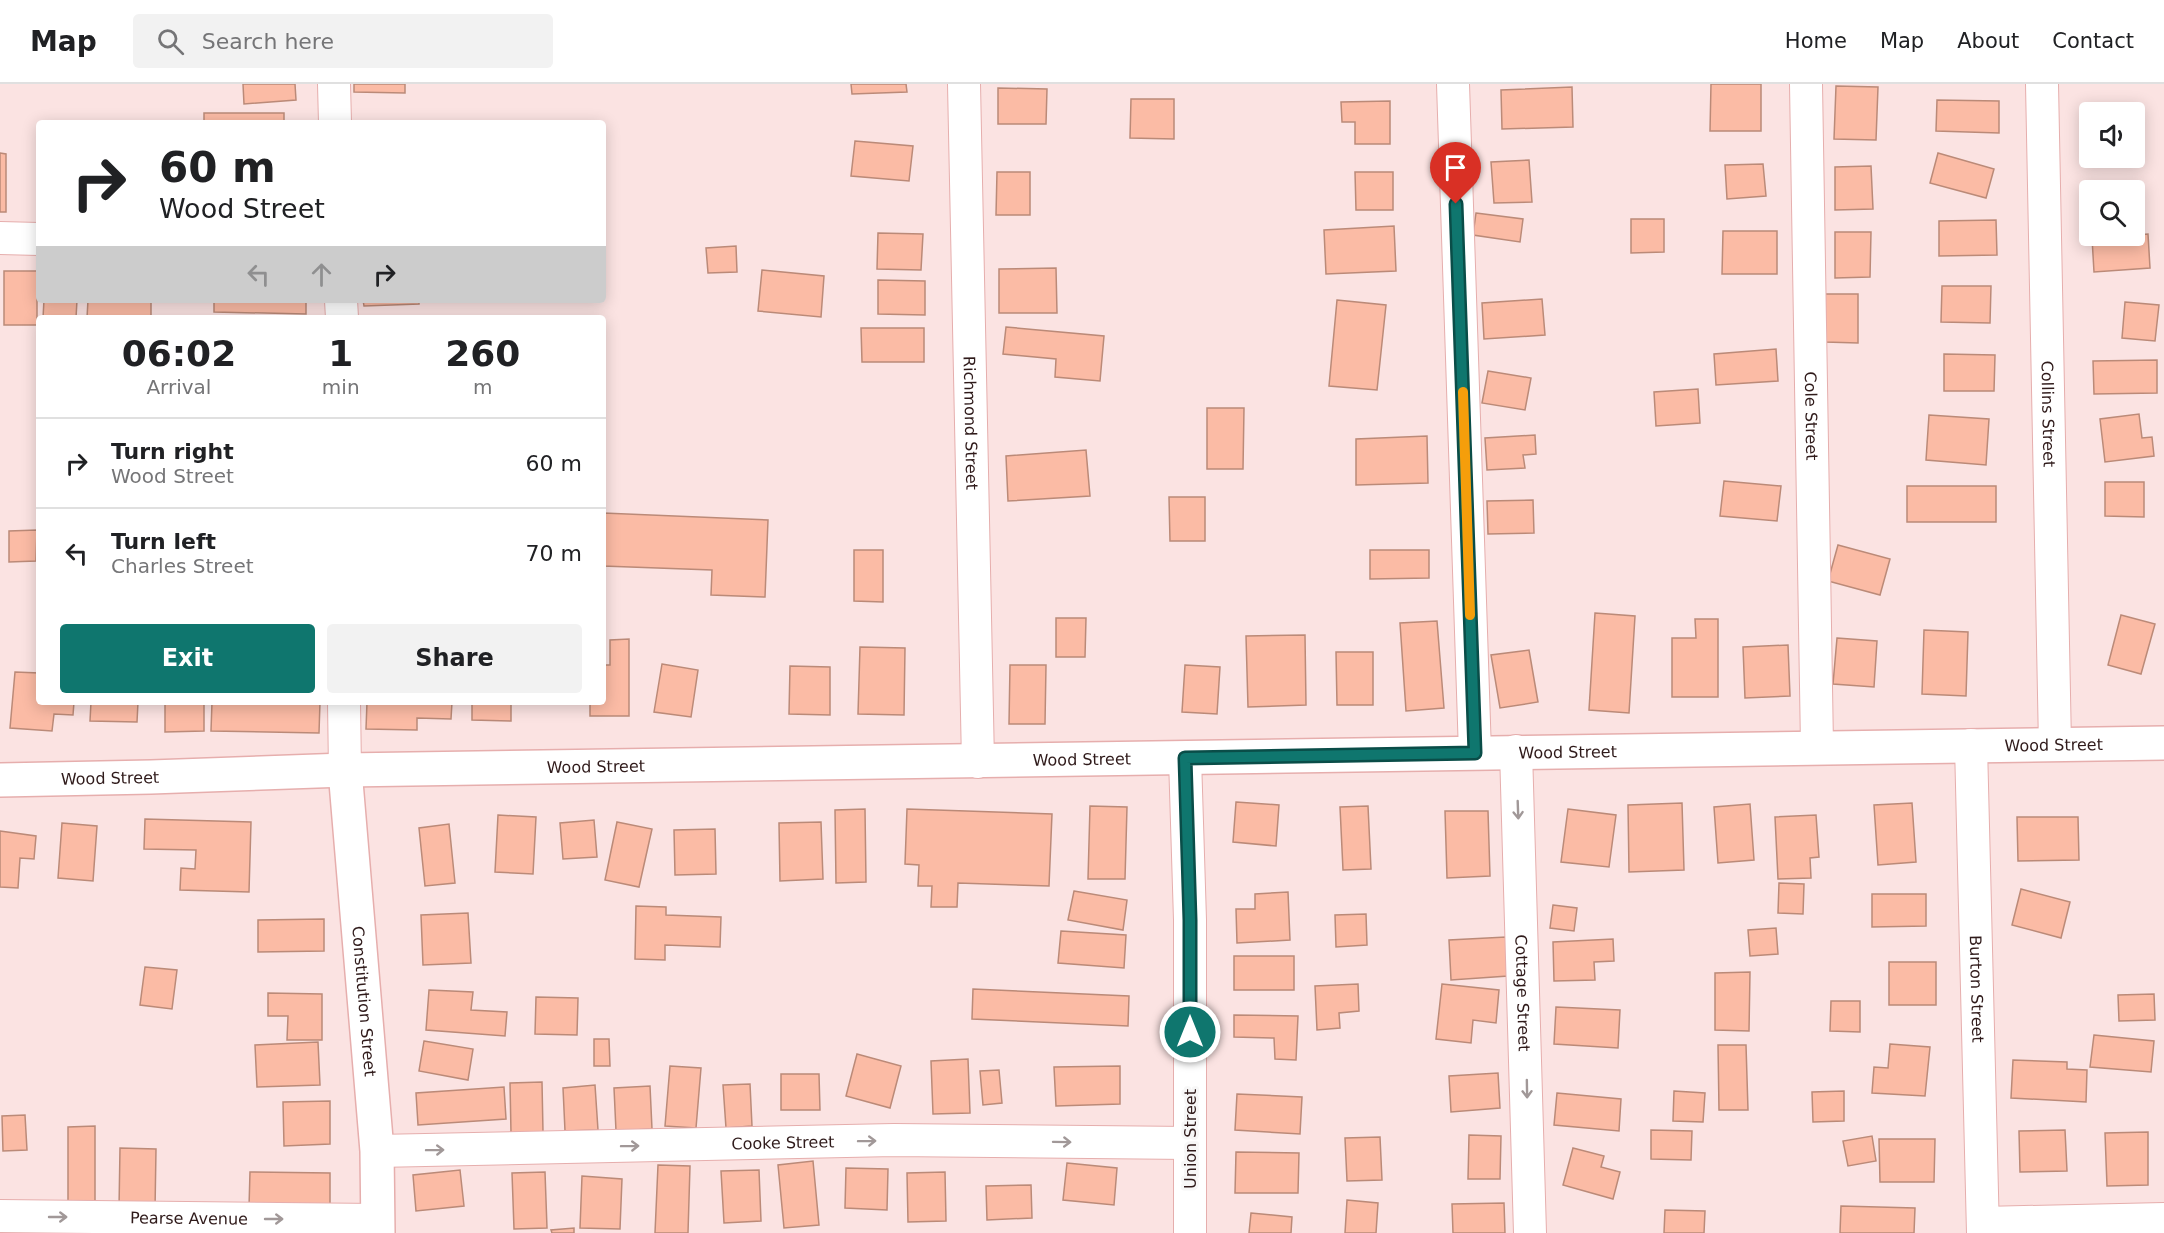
<!DOCTYPE html>
<style>
body{margin:0;font-family:"DejaVu Sans",sans-serif;background:#f2f2f2;color:#202124;height:100vh;display:flex;flex-direction:column;font-size:22px;white-space:nowrap}
*{box-sizing:border-box;margin:0}
p{font-size:20px;color:#757577}
.icon{flex:none;width:33px;height:33px;fill:none;stroke:currentColor;stroke-width:2;stroke-linecap:round;stroke-linejoin:round}
.map{position:relative;flex:1;overflow:hidden}
.side{position:absolute;left:36px;top:231px;width:570px;height:390px;display:flex;flex-direction:column;background:#fff;border-radius:6px;box-shadow:0 3px 15px #0003}
.side>*{flex:none}
.top-card{position:absolute;left:36px;top:36px;width:570px;height:183px;border-radius:6px;box-shadow:0 3px 15px #0003;background:#fff;color:#202124;overflow:hidden}
.tools{position:absolute;left:2079px;top:18px;display:grid;gap:12px}
.tools a{display:grid;place-items:center;width:66px;height:66px;border-radius:6px;background:#fff;box-shadow:0 3px 15px #0003;font-size:30px}
.pin{position:absolute;display:grid;place-items:center;width:51px;height:51px;color:#fff;margin:-62px -26px;border-radius:50% 50% 50% 0;rotate:-45deg;box-shadow:0 0 6px #0007}
.pin .icon{rotate:45deg}
.me{position:absolute;width:66px;margin:-33px;rotate:0deg;stroke-linejoin:round;filter:drop-shadow(0 0 4px #0008)}
.turn{display:flex;align-items:center;gap:21px;height:126px;padding:0 24px;font-size:27px}
.turn .icon{width:78px;height:78px;stroke-width:2.5}
.turn b{display:block;font-size:42px;line-height:51px}
.lanes{display:flex;align-items:center;height:57px;padding:0 24px;background:#0003;justify-content:center;gap:30px;direction:ltr}
.lanes .off{opacity:.35}
.eta{display:flex;justify-content:space-evenly;align-items:center;height:102px;text-align:center}
.eta b{font-size:36px;font-weight:700;line-height:42px}
.button{display:flex;gap:12px;margin-top:auto;padding:12px 24px}
.button a{flex:1;height:69px;border-radius:6px;background:#0f766e;color:#fff;font-size:24px;font-weight:700;line-height:69px;text-align:center}
.button a+a{background:#f2f2f2;color:#202124}
ul{padding:0;list-style:none}
li{display:flex;align-items:center;gap:18px;height:90px;padding:0 24px;border-top:2px solid #e0e0e0}
li div{flex:1}
li b{display:block;font-size:22px}
li em{font-style:normal}
header{display:flex;align-items:center;gap:36px;box-sizing:border-box;height:84px;padding:0 30px;background:#fff;border-bottom:2px solid #e0e0e0}
header strong{font-size:28px}
nav{display:flex;gap:33px;margin-inline-start:auto;font-size:21px}
.search{width:420px;height:54px;background:#f2f2f2;display:flex;align-items:center;gap:15px;box-sizing:border-box;padding:0 21px;border-radius:6px;color:#757577;font-size:22px}
.map>svg:first-child{display:block}
</style>
<header>
<strong>Map</strong>
<div class="search"><svg class="icon" aria-label="search" viewBox="0 0 24 24"><circle cx="10" cy="10" r="6"/><path d="M15 15l6 6"/></svg>Search here</div>
<nav><a>Home</a><a>Map</a><a>About</a><a>Contact</a></nav>
</header>
<div class="map">
<svg width="2164" height="1149" viewBox="0 0 2164 1149">
<rect width="100%" height="100%" fill="#fbe3e2"/>
<!-- building -->
<path fill="#fbbba5" stroke="#bb8a78" stroke-width="1.5" d="M 243,0 L 295,0 L 296,16 L 244,20 Z
M 354,0 L 405,0 L 405,9 L 354,8 Z
M 851,0 L 906,0 L 907,8 L 852,10 Z
M 1711,0 L 1761,0 L 1761,47 L 1710,47 Z
M 1836,2 L 1878,3 L 1876,56 L 1834,55 Z
M 1572,3 L 1573,43 L 1502,45 L 1501,6 Z
M 998,4 L 1047,5 L 1046,40 L 998,40 Z
M 1131,15 L 1174,15 L 1174,55 L 1130,54 Z
M 1937,16 L 1999,17 L 1999,49 L 1936,47 Z
M 1390,17 L 1390,60 L 1355,60 L 1355,38 L 1342,38 L 1341,18 Z
M 204,29 L 284,29 L 284,39 L 204,39 Z
M 855,57 L 913,62 L 909,97 L 851,92 Z
M 0,69 L 6,70 L 6,128 L 0,128 Z
M 1938,69 L 1994,85 L 1986,114 L 1930,99 Z
M 1529,76 L 1532,118 L 1494,119 L 1491,78 Z
M 1763,80 L 1766,112 L 1727,115 L 1725,81 Z
M 1871,82 L 1873,125 L 1835,126 L 1835,83 Z
M 997,88 L 1030,88 L 1030,131 L 996,131 Z
M 1355,88 L 1393,88 L 1393,126 L 1356,126 Z
M 1476,129 L 1523,135 L 1520,158 L 1473,151 Z
M 1631,135 L 1664,135 L 1664,168 L 1631,169 Z
M 1996,136 L 1997,171 L 1939,172 L 1939,137 Z
M 1394,142 L 1396,187 L 1326,190 L 1324,146 Z
M 1723,147 L 1777,147 L 1777,190 L 1722,190 Z
M 1835,148 L 1871,148 L 1870,193 L 1835,194 Z
M 878,149 L 923,150 L 921,186 L 877,185 Z
M 2148,150 L 2150,184 L 2094,188 L 2092,154 Z
M 736,162 L 737,188 L 708,189 L 706,164 Z
M 1056,184 L 1057,229 L 999,229 L 999,185 Z
M 762,186 L 824,192 L 821,233 L 758,227 Z
M 4,187 L 37,187 L 37,241 L 4,241 Z
M 878,196 L 925,197 L 925,231 L 878,230 Z
M 1942,202 L 1991,202 L 1990,239 L 1941,238 Z
M 1825,210 L 1858,210 L 1858,259 L 1825,258 Z
M 1542,215 L 1545,251 L 1484,255 L 1482,219 Z
M 44,216 L 77,216 L 76,234 L 43,234 Z
M 88,216 L 151,216 L 151,234 L 87,234 Z
M 214,216 L 306,216 L 306,230 L 214,228 Z
M 363,216 L 419,216 L 419,220 L 364,222 Z
M 1337,216 L 1386,221 L 1377,306 L 1329,302 Z
M 2125,218 L 2159,221 L 2155,257 L 2122,254 Z
M 1006,243 L 1104,252 L 1100,297 L 1055,293 L 1056,275 L 1003,270 Z
M 861,244 L 924,244 L 924,278 L 862,278 Z
M 1776,265 L 1778,297 L 1716,301 L 1714,270 Z
M 1944,270 L 1995,271 L 1994,307 L 1944,307 Z
M 2157,276 L 2157,309 L 2094,310 L 2093,277 Z
M 1488,287 L 1531,294 L 1525,326 L 1482,319 Z
M 1698,305 L 1700,339 L 1656,342 L 1654,308 Z
M 1207,324 L 1244,324 L 1243,385 L 1207,385 Z
M 2139,330 L 2142,354 L 2152,353 L 2154,372 L 2105,378 L 2100,335 Z
M 1929,331 L 1989,335 L 1986,381 L 1926,376 Z
M 1535,351 L 1536,370 L 1523,371 L 1525,384 L 1487,386 L 1485,354 Z
M 1427,352 L 1428,399 L 1356,401 L 1356,355 Z
M 1086,366 L 1090,412 L 1008,417 L 1006,372 Z
M 1724,397 L 1781,402 L 1777,437 L 1720,432 Z
M 2105,398 L 2144,398 L 2144,433 L 2105,432 Z
M 1907,402 L 1996,402 L 1996,438 L 1907,438 Z
M 1169,413 L 1205,413 L 1205,457 L 1170,457 Z
M 1533,416 L 1534,449 L 1488,450 L 1487,417 Z
M 603,429 L 768,436 L 765,513 L 711,511 L 712,486 L 603,482 Z
M 37,446 L 36,477 L 9,478 L 9,447 Z
M 1838,461 L 1890,475 L 1880,511 L 1828,497 Z
M 854,466 L 883,466 L 883,518 L 854,517 Z
M 1370,466 L 1429,466 L 1429,494 L 1370,495 Z
M 1595,529 L 1635,532 L 1629,629 L 1589,626 Z
M 2121,531 L 2155,540 L 2141,590 L 2108,581 Z
M 1056,534 L 1086,534 L 1085,573 L 1056,573 Z
M 1695,535 L 1718,535 L 1718,613 L 1672,613 L 1672,554 L 1696,554 Z
M 1437,537 L 1444,624 L 1406,627 L 1400,539 Z
M 1924,546 L 1968,548 L 1966,612 L 1922,610 Z
M 1305,551 L 1306,621 L 1248,623 L 1246,552 Z
M 1837,554 L 1877,557 L 1874,603 L 1833,600 Z
M 629,555 L 629,632 L 590,632 L 590,618 L 603,618 L 603,581 L 610,581 L 610,556 Z
M 1788,561 L 1790,612 L 1745,614 L 1743,563 Z
M 860,563 L 905,564 L 904,631 L 858,630 Z
M 1529,566 L 1538,618 L 1500,624 L 1491,571 Z
M 1336,568 L 1373,568 L 1373,621 L 1337,621 Z
M 662,580 L 698,586 L 691,633 L 654,628 Z
M 1010,581 L 1046,581 L 1045,640 L 1009,640 Z
M 1185,581 L 1220,583 L 1217,630 L 1182,628 Z
M 790,582 L 830,583 L 830,631 L 789,630 Z
M 15,588 L 39,589 L 39,618 L 74,618 L 73,631 L 54,630 L 52,647 L 10,644 Z
M 91,618 L 138,618 L 137,638 L 90,637 Z
M 165,618 L 204,618 L 204,647 L 165,648 Z
M 212,618 L 320,618 L 319,649 L 211,647 Z
M 367,618 L 452,618 L 451,635 L 417,634 L 417,646 L 366,645 Z
M 472,618 L 511,618 L 511,637 L 472,636 Z
M 1236,718 L 1279,721 L 1276,762 L 1233,758 Z
M 1682,719 L 1684,786 L 1629,788 L 1628,721 Z
M 1912,719 L 1916,778 L 1878,781 L 1874,721 Z
M 1750,720 L 1754,776 L 1718,779 L 1714,723 Z
M 1090,722 L 1127,723 L 1125,795 L 1088,795 Z
M 1368,722 L 1371,785 L 1343,786 L 1340,723 Z
M 865,725 L 866,798 L 836,799 L 835,726 Z
M 907,725 L 1052,730 L 1049,802 L 958,799 L 957,823 L 931,823 L 932,802 L 918,802 L 919,781 L 905,780 Z
M 1568,725 L 1616,731 L 1609,783 L 1561,778 Z
M 1445,727 L 1488,727 L 1490,792 L 1447,794 Z
M 498,731 L 536,733 L 533,790 L 495,788 Z
M 1816,731 L 1819,773 L 1810,774 L 1811,794 L 1778,795 L 1775,733 Z
M 2017,733 L 2078,733 L 2079,776 L 2018,777 Z
M 145,735 L 251,738 L 249,808 L 180,806 L 181,784 L 195,785 L 196,766 L 144,765 Z
M 594,736 L 597,773 L 563,775 L 560,739 Z
M 617,738 L 652,745 L 639,803 L 605,796 Z
M 821,738 L 823,795 L 780,797 L 779,739 Z
M 62,739 L 97,742 L 93,797 L 58,794 Z
M 449,740 L 455,799 L 425,802 L 419,744 Z
M 715,745 L 716,790 L 675,791 L 674,746 Z
M 0,747 L 36,752 L 34,775 L 20,774 L 18,804 L 0,803 Z
M 1779,799 L 1804,800 L 1803,830 L 1778,829 Z
M 2021,805 L 2070,818 L 2061,854 L 2012,841 Z
M 1074,807 L 1127,816 L 1123,846 L 1068,836 Z
M 1288,808 L 1290,856 L 1237,859 L 1236,825 L 1255,825 L 1255,810 Z
M 1872,810 L 1926,810 L 1926,842 L 1872,843 Z
M 1553,821 L 1577,824 L 1574,847 L 1550,844 Z
M 636,822 L 666,823 L 666,831 L 721,833 L 720,863 L 665,861 L 665,876 L 635,875 Z
M 468,829 L 471,879 L 423,881 L 421,831 Z
M 1366,830 L 1367,861 L 1336,863 L 1335,831 Z
M 324,835 L 324,867 L 258,868 L 258,836 Z
M 1776,844 L 1778,870 L 1750,872 L 1748,846 Z
M 1061,847 L 1126,851 L 1124,884 L 1058,879 Z
M 1506,853 L 1508,892 L 1451,896 L 1449,856 Z
M 1613,855 L 1614,877 L 1594,878 L 1595,896 L 1554,897 L 1553,858 Z
M 1234,872 L 1294,872 L 1294,906 L 1234,906 Z
M 1889,878 L 1936,878 L 1936,921 L 1889,921 Z
M 145,883 L 177,886 L 172,925 L 140,921 Z
M 1750,888 L 1749,947 L 1715,946 L 1715,889 Z
M 1358,900 L 1359,927 L 1339,929 L 1340,944 L 1317,946 L 1315,902 Z
M 1442,900 L 1499,906 L 1496,939 L 1473,936 L 1471,959 L 1436,955 Z
M 973,905 L 1129,912 L 1128,942 L 972,935 Z
M 429,906 L 473,908 L 471,926 L 507,928 L 505,952 L 426,946 Z
M 268,909 L 322,910 L 322,956 L 287,956 L 288,932 L 268,932 Z
M 2154,910 L 2155,936 L 2119,937 L 2118,911 Z
M 536,913 L 578,914 L 577,951 L 535,950 Z
M 1831,917 L 1860,917 L 1860,948 L 1830,947 Z
M 1556,923 L 1620,926 L 1618,964 L 1554,960 Z
M 1234,931 L 1298,932 L 1296,976 L 1275,975 L 1274,954 L 1234,953 Z
M 2094,951 L 2154,957 L 2151,988 L 2090,983 Z
M 594,955 L 609,955 L 610,982 L 594,982 Z
M 424,957 L 473,965 L 468,996 L 419,987 Z
M 318,958 L 320,1001 L 257,1003 L 255,961 Z
M 1890,960 L 1930,963 L 1925,1012 L 1872,1009 L 1874,983 L 1888,984 Z
M 1718,961 L 1746,961 L 1748,1026 L 1719,1026 Z
M 857,970 L 901,982 L 890,1024 L 846,1012 Z
M 968,975 L 970,1029 L 933,1030 L 931,977 Z
M 2013,976 L 2067,978 L 2067,985 L 2087,986 L 2086,1018 L 2011,1014 Z
M 670,982 L 701,984 L 696,1044 L 665,1042 Z
M 1120,982 L 1120,1020 L 1056,1022 L 1054,983 Z
M 999,986 L 1002,1019 L 983,1021 L 980,987 Z
M 1498,989 L 1500,1024 L 1451,1028 L 1449,992 Z
M 781,990 L 819,990 L 820,1026 L 781,1026 Z
M 542,998 L 543,1048 L 511,1049 L 510,999 Z
M 750,1000 L 752,1042 L 726,1044 L 723,1001 Z
M 595,1001 L 598,1046 L 565,1047 L 563,1004 Z
M 650,1002 L 652,1045 L 616,1047 L 614,1004 Z
M 504,1003 L 506,1035 L 418,1041 L 416,1009 Z
M 1674,1007 L 1705,1009 L 1703,1038 L 1673,1037 Z
M 1844,1007 L 1844,1037 L 1813,1038 L 1812,1008 Z
M 1557,1009 L 1621,1015 L 1619,1047 L 1554,1041 Z
M 1237,1010 L 1302,1013 L 1300,1050 L 1235,1046 Z
M 330,1017 L 330,1060 L 284,1062 L 283,1018 Z
M 25,1031 L 27,1066 L 3,1067 L 2,1032 Z
M 95,1042 L 95,1124 L 68,1124 L 68,1043 Z
M 1651,1046 L 1692,1047 L 1691,1076 L 1651,1075 Z
M 2065,1046 L 2067,1087 L 2020,1088 L 2019,1047 Z
M 2148,1048 L 2148,1101 L 2107,1102 L 2105,1049 Z
M 1469,1051 L 1501,1052 L 1500,1095 L 1468,1095 Z
M 1872,1052 L 1876,1077 L 1848,1082 L 1843,1057 Z
M 1380,1053 L 1382,1096 L 1347,1097 L 1345,1054 Z
M 1879,1055 L 1935,1055 L 1934,1098 L 1880,1098 Z
M 120,1064 L 156,1065 L 155,1126 L 119,1125 Z
M 1573,1064 L 1604,1072 L 1601,1083 L 1620,1088 L 1613,1115 L 1563,1101 Z
M 1236,1068 L 1299,1069 L 1298,1109 L 1235,1109 Z
M 813,1077 L 819,1141 L 784,1144 L 778,1081 Z
M 1067,1079 L 1117,1084 L 1114,1121 L 1063,1116 Z
M 658,1081 L 690,1082 L 688,1149 L 655,1149 Z
M 846,1084 L 888,1085 L 887,1126 L 845,1124 Z
M 460,1086 L 464,1122 L 416,1127 L 413,1091 Z
M 759,1086 L 761,1137 L 724,1139 L 721,1087 Z
M 250,1088 L 330,1089 L 330,1125 L 249,1123 Z
M 545,1088 L 547,1144 L 514,1145 L 512,1089 Z
M 945,1088 L 946,1137 L 908,1138 L 907,1089 Z
M 582,1092 L 622,1095 L 620,1145 L 580,1144 Z
M 1031,1101 L 1032,1134 L 987,1136 L 986,1102 Z
M 1347,1116 L 1378,1119 L 1376,1149 L 1345,1149 Z
M 1504,1119 L 1505,1149 L 1453,1149 L 1452,1120 Z
M 1841,1122 L 1915,1124 L 1914,1149 L 1840,1149 Z
M 1665,1126 L 1705,1127 L 1704,1149 L 1664,1149 Z
M 1251,1129 L 1292,1133 L 1291,1149 L 1249,1149 Z
M 574,1144 L 574,1149 L 552,1149 L 551,1146 Z"/>
<g fill="none" stroke-linecap="round" stroke-linejoin="round">
<!-- street casing -->
<g stroke="#e6aead" stroke-width="34">
<g id="street">
<path d="M 334,0 L 335,39"/>
<path id="s1" d="M 964,0 L 978,678"/>
<path d="M 1453,0 L 1475,669"/>
<path id="s2" d="M 1806,0 L 1817,662"/>
<path id="s3" d="M 2042,0 L 2055,661"/>
<path d="M 0,154 L 39,155"/>
<path d="M 341,216 L 342,234"/>
<path d="M 344,618 L 345,686"/>
<path id="s4" d="M 1971,661 L 1983,1149"/>
<path id="s5" d="M 1516,667 L 1530,1149"/>
<path d="M 1185,674 L 1190,836 L 1190,1149"/>
<path id="s6" d="M 377,1067 L 894,1056 L 1189,1059"/>
<path id="s7" d="M 0,1132 L 378,1136"/>
<path d="M 1983,1139 L 2164,1135"/>
</g>
</g>
<!-- secondary casing -->
<g stroke="#e6aead" stroke-width="36">
<g id="secondary">
<path id="s8" d="M 345,686 L 377,1067 L 378,1149"/>
<path id="s9" d="M 0,696 L 151,693 L 345,686 L 2164,659"/>
</g>
</g>
<!-- street -->
<use href="#street" stroke="#fff" stroke-width="32"/>
<!-- secondary -->
<use href="#secondary" stroke="#fff" stroke-width="33"/>
</g>
<!-- one-way arrows -->
<defs><path id="oneway-shaft" d="M-6 0H5M1.5-3L5.5 0L1.5 3" fill="none" stroke-width="1.6" stroke-linecap="round" stroke-linejoin="round" transform="scale(1.5)"/></defs>
<g stroke="#a19898">
<use href="#oneway-shaft" transform="translate(1518 726) rotate(88)"/>
<use href="#oneway-shaft" transform="translate(1527 1005) rotate(89)"/>
<use href="#oneway-shaft" transform="translate(867 1057) rotate(-1)"/>
<use href="#oneway-shaft" transform="translate(1062 1058) rotate(1)"/>
<use href="#oneway-shaft" transform="translate(630 1062) rotate(-1)"/>
<use href="#oneway-shaft" transform="translate(435 1066) rotate(-1)"/>
<use href="#oneway-shaft" transform="translate(58 1133)"/>
<use href="#oneway-shaft" transform="translate(274 1135)"/>
</g>
<g fill="none" stroke-linecap="round" stroke-linejoin="round">
<!-- route casing -->
<g stroke="#0a4d48" stroke-width="15">
<path id="route" d="M 1190,948 L 1190,836 L 1185,674 L 1475,669 L 1456,120"/>
</g>
<!-- route -->
<use href="#route" stroke="#0f766e" stroke-width="10"/>
<!-- slow -->
<path stroke="#f59e0b" stroke-width="10" d="M 1463,308 L 1470,531"/>
</g>
<g text-anchor="middle" dominant-baseline="central" stroke-width="6" stroke-linejoin="round" paint-order="stroke">
<!-- street labels -->
<g font-size="16" fill="#2f1a1a" stroke="#f7f7f7">
<text stroke="none"><textPath href="#s2" startOffset="332">Cole Street</textPath></text>
<text stroke="none"><textPath href="#s3" startOffset="330">Collins Street</textPath></text>
<text stroke="none"><textPath href="#s1" startOffset="339">Richmond Street</textPath></text>
<text stroke="none"><textPath href="#s9" startOffset="2054">Wood Street</textPath></text>
<text stroke="none"><textPath href="#s9" startOffset="1568">Wood Street</textPath></text>
<text stroke="none"><textPath href="#s9" startOffset="1082">Wood Street</textPath></text>
<text stroke="none"><textPath href="#s9" startOffset="596">Wood Street</textPath></text>
<text stroke="none"><textPath href="#s9" startOffset="110">Wood Street</textPath></text>
<text stroke="none"><textPath href="#s4" startOffset="244">Burton Street</textPath></text>
<text stroke="none"><textPath href="#s5" startOffset="242">Cottage Street</textPath></text>
<text stroke="none"><textPath href="#s8" startOffset="232">Constitution Street</textPath></text>
<text transform="translate(1190 1055) rotate(-90)">Union Street</text>
<text stroke="none"><textPath href="#s6" startOffset="406">Cooke Street</textPath></text>
<text stroke="none"><textPath href="#s7" startOffset="189">Pearse Avenue</textPath></text>
</g>
</g>
</svg>
<div class="tools">
<a><svg class="icon" aria-label="sound" viewBox="0 0 24 24"><path d="M4 9h4l5-4v14l-5-4H4zM17 9q2 3 0 6"/></svg></a>
<a><svg class="icon" aria-label="search" viewBox="0 0 24 24"><circle cx="10" cy="10" r="6"/><path d="M15 15l6 6"/></svg></a>
</div>
<div class="pin" style="left:1456px;top:120px;background:#d93025"><svg class="icon" aria-label="arrive" viewBox="0 0 24 24"><path d="M6 21V4h12l-3 4 3 4H6"/></svg></div>
<svg class="me" style="left:1190px;top:948px" viewBox="-20 -20 40 40"><circle r="17" fill="#0f766e" stroke="#fff" stroke-width="3"/><path d="M0-11L8 9 0 5-8 9z" fill="#fff"/></svg>
<div class="top-card">
<div class="turn"><svg class="icon" aria-label="right" viewBox="0 0 24 24"><path d="M7 20v-9h11M14 6l5 5-5 5"/></svg><div><b>60 m</b>Wood Street</div></div>
<div class="lanes"><svg class="icon off" aria-label="left" viewBox="0 0 24 24"><path d="M17 20v-9H6M10 6l-5 5 5 5"/></svg><svg class="icon off" aria-label="ahead" viewBox="0 0 24 24"><path d="M12 20V5M6 11l6-6 6 6"/></svg><svg class="icon" aria-label="right" viewBox="0 0 24 24"><path d="M7 20v-9h11M14 6l5 5-5 5"/></svg></div>
</div>
<section class="side">
<div class="eta">
<div><b>06:02</b><p>Arrival</p></div>
<div><b>1</b><p>min</p></div>
<div><b>260</b><p>m</p></div>
</div>
<ul>
<li><svg class="icon" aria-label="right" viewBox="0 0 24 24"><path d="M7 20v-9h11M14 6l5 5-5 5"/></svg><div><b>Turn right</b><p>Wood Street</p></div><em>60 m</em></li>
<li><svg class="icon" aria-label="left" viewBox="0 0 24 24"><path d="M17 20v-9H6M10 6l-5 5 5 5"/></svg><div><b>Turn left</b><p>Charles Street</p></div><em>70 m</em></li>
</ul>
<div class="button"><a>Exit</a><a>Share</a></div>
</section>
</div>
